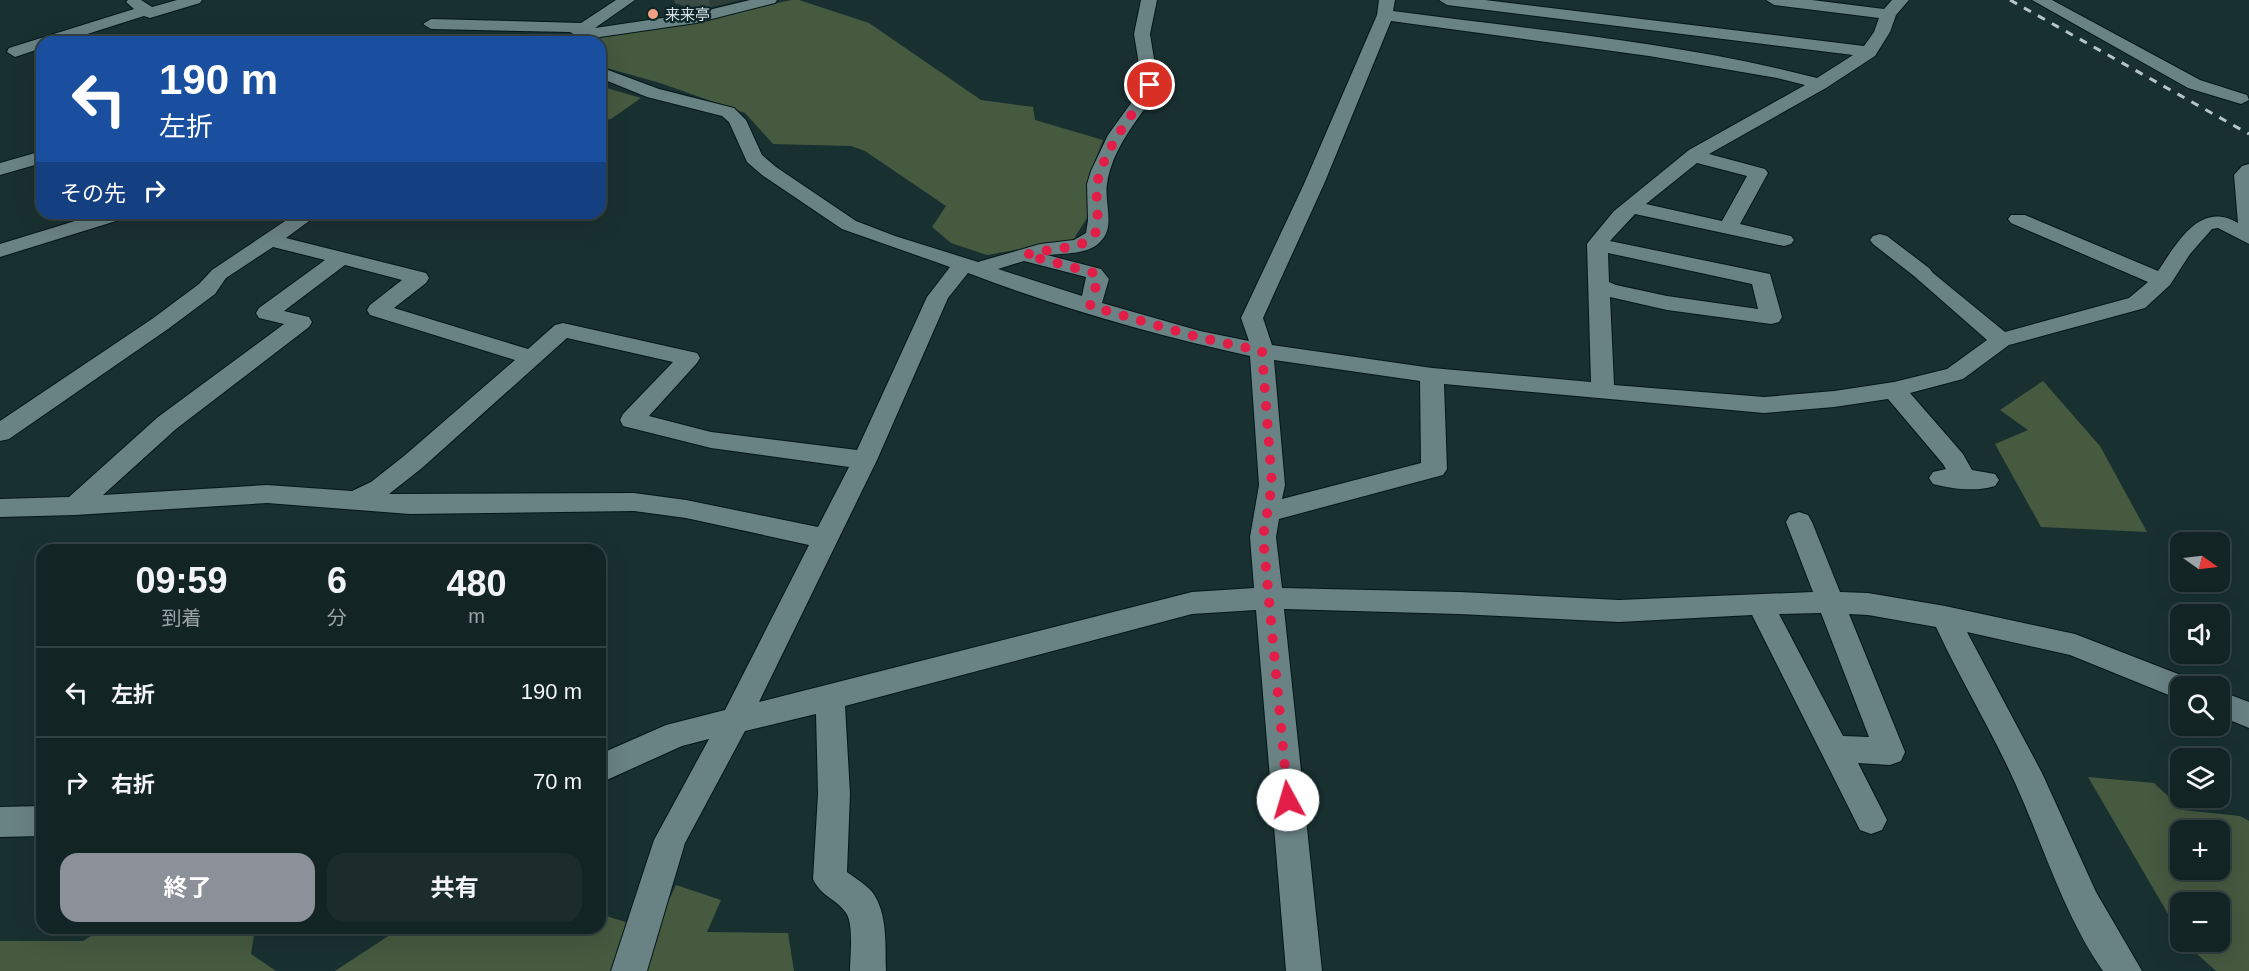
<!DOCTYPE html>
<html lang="ja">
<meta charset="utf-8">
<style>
body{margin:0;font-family:Arial,"Noto Sans JP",sans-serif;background:#1c2c2d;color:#f1f3f6;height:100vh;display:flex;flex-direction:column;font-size:22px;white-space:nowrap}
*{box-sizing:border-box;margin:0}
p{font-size:20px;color:#9da4a7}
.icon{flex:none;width:33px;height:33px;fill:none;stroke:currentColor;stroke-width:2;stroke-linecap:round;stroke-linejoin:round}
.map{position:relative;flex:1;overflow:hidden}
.details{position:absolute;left:36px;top:544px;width:570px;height:390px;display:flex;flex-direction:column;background:#132425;border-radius:18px;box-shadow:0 6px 24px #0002,0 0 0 2px #324142}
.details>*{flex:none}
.top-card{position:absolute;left:36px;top:36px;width:570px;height:183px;border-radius:18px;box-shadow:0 6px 24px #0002,0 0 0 2px #324142;background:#1a4fa0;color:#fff;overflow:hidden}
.needle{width:39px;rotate:104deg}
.controls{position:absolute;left:2170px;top:532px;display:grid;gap:12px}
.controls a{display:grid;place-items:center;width:60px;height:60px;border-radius:12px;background:#132425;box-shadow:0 6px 24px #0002,0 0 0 2px #324142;font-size:30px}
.pin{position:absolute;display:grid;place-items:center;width:51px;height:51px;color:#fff;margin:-26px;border:3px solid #fff;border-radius:50%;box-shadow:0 2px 6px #0007}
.me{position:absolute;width:66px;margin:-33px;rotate:354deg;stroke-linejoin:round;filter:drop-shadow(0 0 4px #0008)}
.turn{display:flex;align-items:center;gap:21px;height:126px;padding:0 24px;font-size:27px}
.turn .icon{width:78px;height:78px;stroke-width:2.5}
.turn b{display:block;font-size:42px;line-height:51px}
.then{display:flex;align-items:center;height:57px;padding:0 24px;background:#0003;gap:12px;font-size:22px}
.eta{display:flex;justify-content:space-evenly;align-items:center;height:102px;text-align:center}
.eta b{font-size:36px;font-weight:700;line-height:42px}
.action{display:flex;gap:12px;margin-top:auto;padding:12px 24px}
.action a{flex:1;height:69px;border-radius:18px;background:#8c9099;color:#fff;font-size:24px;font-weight:700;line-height:69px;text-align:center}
.action a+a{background:#1c2c2d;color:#f1f3f6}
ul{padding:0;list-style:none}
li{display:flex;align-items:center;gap:18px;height:90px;padding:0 24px;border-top:2px solid #324142}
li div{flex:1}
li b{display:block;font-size:22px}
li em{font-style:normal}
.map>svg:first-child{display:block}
</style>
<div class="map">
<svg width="2249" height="971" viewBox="0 0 2249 971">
<rect width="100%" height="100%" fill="#193031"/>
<!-- green -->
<path fill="#465a40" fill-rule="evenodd" d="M 791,0 L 799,0 L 869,23 L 981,100 L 1033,107 L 1035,120 L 1103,140 L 1091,171 L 1087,218 L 1073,240 L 987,255 L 951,243 L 932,227 L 946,206 L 865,151 L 851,146 L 773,144 L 745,113 L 660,83 L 600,66 L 600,42 L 571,42 L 683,24 Z
M 600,86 L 641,98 L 611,119 L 600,121 Z
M 2043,381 L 2100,446 L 2147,532 L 2041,527 L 1995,444 L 2028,430 L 2000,410 Z
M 2088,777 L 2154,783 L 2183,810 L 2240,816 L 2249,821 L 2249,971 L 2216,971 L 2186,944 L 2220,942 L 2220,903 L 2181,903 L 2181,936 ZM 2181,831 L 2220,831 L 2220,870 L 2181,870 Z
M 676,885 L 721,900 L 707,932 L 788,933 L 794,971 L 335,971 L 399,929 L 600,928 L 600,914 L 654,931 Z
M 104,928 L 255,929 L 251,954 L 276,971 L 0,971 L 0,941 L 83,941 Z"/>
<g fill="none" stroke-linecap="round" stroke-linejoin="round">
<!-- minor casing -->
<g stroke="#021719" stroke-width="2">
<path id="minor" d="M 128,0 L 141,0 L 152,7 L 177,0 L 202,0 L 200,3 L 150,18 L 144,16 L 62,42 L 42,42 L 42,48 L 15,57 L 7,52 L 9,48 L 134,9 L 126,2 Z
M 616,0 L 635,0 L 595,28 L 696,13 L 750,0 L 777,0 L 775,3 L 696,23 L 593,38 L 578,37 L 570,32 L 431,29 L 423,24 L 431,19 L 581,23 Z
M 1141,0 L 1157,0 L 1150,34 L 1158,84 L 1157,92 C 1137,120 1112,149 1107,184 C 1104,203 1116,227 1100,242 C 1088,255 1064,253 1047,255 L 1101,269 L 1109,279 L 1102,303 L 1200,331 L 1249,341 L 1241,318 L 1304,184 L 1377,15 L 1379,0 L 1395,0 L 1393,11 C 1534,30 1680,42 1817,78 L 1853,55 L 1447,5 L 1439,0 L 1485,0 L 1864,46 L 1874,32 L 1879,18 L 1774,5 L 1766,0 L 1812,0 L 1884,9 L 1892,0 L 1909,0 L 1896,15 L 1890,32 L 1875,56 L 1826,88 L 1709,154 L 1765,169 L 1768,173 L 1740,224 L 1791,236 L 1794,240 L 1791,244 L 1784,246 L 1635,214 L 1610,241 L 1770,274 L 1782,317 L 1779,322 L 1771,324 L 1667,310 L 1610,297 L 1614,385 L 1764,397 L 1834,391 L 1894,382 L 1947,369 L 1987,340 L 1914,276 L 1873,244 L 1870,240 L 1873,236 L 1880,234 L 1887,236 L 1929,268 L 1933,273 L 2005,332 L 2129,298 L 2148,282 L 2011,223 L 2008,219 L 2011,215 L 2025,215 L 2158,271 C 2177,243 2200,200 2238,223 L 2234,175 L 2242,166 L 2249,164 L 2249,244 L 2218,228 L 2212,229 L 2190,254 L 2170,285 L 2145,308 L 2009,345 L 1963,379 L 1910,393 L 1963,454 L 1972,470 L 1995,474 L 1999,480 L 1995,486 C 1977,492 1951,489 1933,484 L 1929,478 L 1933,472 L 1946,469 L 1943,464 L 1888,399 L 1834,407 L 1764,413 L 1444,384 L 1447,469 L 1443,475 L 1279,519 L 1276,537 L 1282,588 L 1459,592 L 1619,600 L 1813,592 L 1786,522 L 1790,515 L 1799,512 L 1808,515 L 1812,522 L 1840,592 L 1868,593 L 1945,606 L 2075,634 L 2191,679 L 2195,687 L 2181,687 L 2181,700 L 2070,655 L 1967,632 L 2042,773 L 2096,892 L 2142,971 L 2103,971 C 2064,915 2044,847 2016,785 C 1992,731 1961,681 1936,627 L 1868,615 L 1849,614 L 1905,752 L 1901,761 L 1890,765 L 1858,763 L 1887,820 L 1882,830 L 1871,834 L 1860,830 L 1752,615 L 1619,622 L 1459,614 L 1284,609 L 1322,971 L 1286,971 L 1256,610 L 1192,614 L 845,706 L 850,794 L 847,872 C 855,878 867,885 873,893 C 888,915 885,945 886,971 L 850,971 C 850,958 854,924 846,913 C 837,899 821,897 813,879 L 818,794 L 816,714 L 745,731 L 685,843 L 647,971 L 611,971 L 654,840 L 709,739 L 682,746 L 600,783 L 600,754 L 666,725 L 725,710 L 809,545 L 686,518 L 634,511 L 410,514 L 267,503 L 75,515 L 0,517 L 0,499 L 69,497 L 158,417 L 284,324 L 259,318 L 256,313 L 259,308 L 325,260 L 273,247 L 226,278 L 215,294 L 168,329 L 9,439 L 0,441 L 0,421 L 152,319 L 199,284 L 212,270 L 297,213 L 320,213 L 286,238 L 426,273 L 429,278 L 426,283 L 394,308 L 528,349 L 555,325 L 563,323 L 697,353 L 700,358 L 697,363 L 649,416 L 711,432 L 857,450 L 927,297 L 950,267 L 842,229 L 762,175 L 747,162 L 729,122 L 722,116 L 647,97 L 600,78 L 600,67 L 659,89 L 734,108 L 746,120 L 762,155 L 776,167 L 856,221 L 895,236 L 978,262 L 1040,244 L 1074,240 L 1086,233 L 1088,220 L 1087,184 L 1091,171 L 1108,135 L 1139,92 L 1141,77 L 1134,34 ZM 1391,21 L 1649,56 L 1777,78 L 1805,85 L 1689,150 L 1614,211 L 1590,240 L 1587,244 L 1591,382 L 1432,368 L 1272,345 L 1263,318 L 1324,184 ZM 1697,163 L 1747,176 L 1722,221 L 1646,204 ZM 1608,253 L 1752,284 L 1758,309 L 1667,296 L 1616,285 L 1609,282 ZM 1024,261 L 1086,277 L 1082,296 L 998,269 ZM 345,265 L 402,280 L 370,305 L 367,310 L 370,315 L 515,360 L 404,456 L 371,482 L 352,491 L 267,485 L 103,495 L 176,429 L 309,327 L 312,322 L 309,317 L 284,311 ZM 968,273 C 1059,308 1155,335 1250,356 L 1259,485 L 1250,537 L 1254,588 L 1192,592 L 759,702 L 877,460 L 948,298 ZM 567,338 L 673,362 L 623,414 L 620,420 L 623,426 L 711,448 L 849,467 L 818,527 L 686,500 L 634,493 L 389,494 L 422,468 ZM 1274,360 L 1420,381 L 1421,463 L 1282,499 L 1285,485 ZM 1821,613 L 1869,737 L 1843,736 L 1779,614 Z
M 2032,0 L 2052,0 L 2200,80 L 2247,95 L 2249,100 L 2241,104 L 2188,88 Z
M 42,151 L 42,163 L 0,175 L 0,163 Z
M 101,213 L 132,213 L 129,217 L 0,257 L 0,244 Z
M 2220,691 L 2249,702 L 2249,728 L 2220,716 Z
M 42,806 L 42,836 L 0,837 L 0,807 Z"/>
</g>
<!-- minor -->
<use href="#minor" fill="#698284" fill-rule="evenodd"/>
<!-- rail -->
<path stroke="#b6c5c6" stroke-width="3" stroke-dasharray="8 8" stroke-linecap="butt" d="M 2010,0 L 2249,134"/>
</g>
<!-- wall -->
<path fill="#394b44" d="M 674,0 L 739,0 L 711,7 L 687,7 L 675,3 Z"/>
<!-- shaded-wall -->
<path fill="#2e3d37" d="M 709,0 L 739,0 L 711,7 Z"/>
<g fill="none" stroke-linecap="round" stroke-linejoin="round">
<!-- route -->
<path stroke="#e11d48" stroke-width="10" stroke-dasharray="0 18" d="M 1150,85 L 1148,92 C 1128,120 1104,150 1097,184 C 1095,199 1102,229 1092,238 C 1079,250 1045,248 1026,255 L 1094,273 L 1098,279 L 1090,306 L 1197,337 L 1262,351 L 1272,485 L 1263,537 L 1288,800"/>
</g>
<!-- markers -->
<circle fill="#f2a081" stroke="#0f2628" stroke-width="2" cx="653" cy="14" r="6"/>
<g text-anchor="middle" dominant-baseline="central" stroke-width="4.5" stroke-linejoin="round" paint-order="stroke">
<!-- far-poi labels -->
<g font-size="15" fill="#d5e3e4" stroke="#0f2628" text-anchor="start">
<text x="665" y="14">来来亭</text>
</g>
</g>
</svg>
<div class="controls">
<a><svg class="needle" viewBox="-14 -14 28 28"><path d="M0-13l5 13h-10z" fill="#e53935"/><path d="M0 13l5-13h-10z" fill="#9da4a7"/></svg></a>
<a><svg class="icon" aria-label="sound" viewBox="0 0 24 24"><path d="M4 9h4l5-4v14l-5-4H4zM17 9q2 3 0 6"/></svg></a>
<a><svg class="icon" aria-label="search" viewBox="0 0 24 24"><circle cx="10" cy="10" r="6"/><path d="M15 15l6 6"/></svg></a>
<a><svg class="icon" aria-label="layers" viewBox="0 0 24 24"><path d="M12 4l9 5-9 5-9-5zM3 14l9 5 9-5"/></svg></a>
<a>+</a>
<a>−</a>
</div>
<div class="pin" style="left:1150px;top:85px;background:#d93025"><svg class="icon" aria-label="arrive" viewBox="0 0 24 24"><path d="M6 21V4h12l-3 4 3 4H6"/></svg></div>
<svg class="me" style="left:1288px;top:800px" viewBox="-20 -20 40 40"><circle r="19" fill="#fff"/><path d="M0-13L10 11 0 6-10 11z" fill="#e11d48"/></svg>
<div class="top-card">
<div class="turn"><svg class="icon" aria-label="left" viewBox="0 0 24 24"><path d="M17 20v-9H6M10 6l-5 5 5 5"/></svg><div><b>190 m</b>左折</div></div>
<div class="then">その先<svg class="icon" aria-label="right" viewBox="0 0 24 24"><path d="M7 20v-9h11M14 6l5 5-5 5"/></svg></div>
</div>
<section class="details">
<div class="eta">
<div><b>09:59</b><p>到着</p></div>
<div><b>6</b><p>分</p></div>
<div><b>480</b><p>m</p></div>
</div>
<ul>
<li><svg class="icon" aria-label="left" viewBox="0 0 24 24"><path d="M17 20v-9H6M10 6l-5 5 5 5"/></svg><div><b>左折</b></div><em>190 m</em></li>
<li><svg class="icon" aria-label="right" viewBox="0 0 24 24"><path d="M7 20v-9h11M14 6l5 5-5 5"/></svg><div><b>右折</b></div><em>70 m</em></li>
</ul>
<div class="action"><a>終了</a><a>共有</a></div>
</section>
</div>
